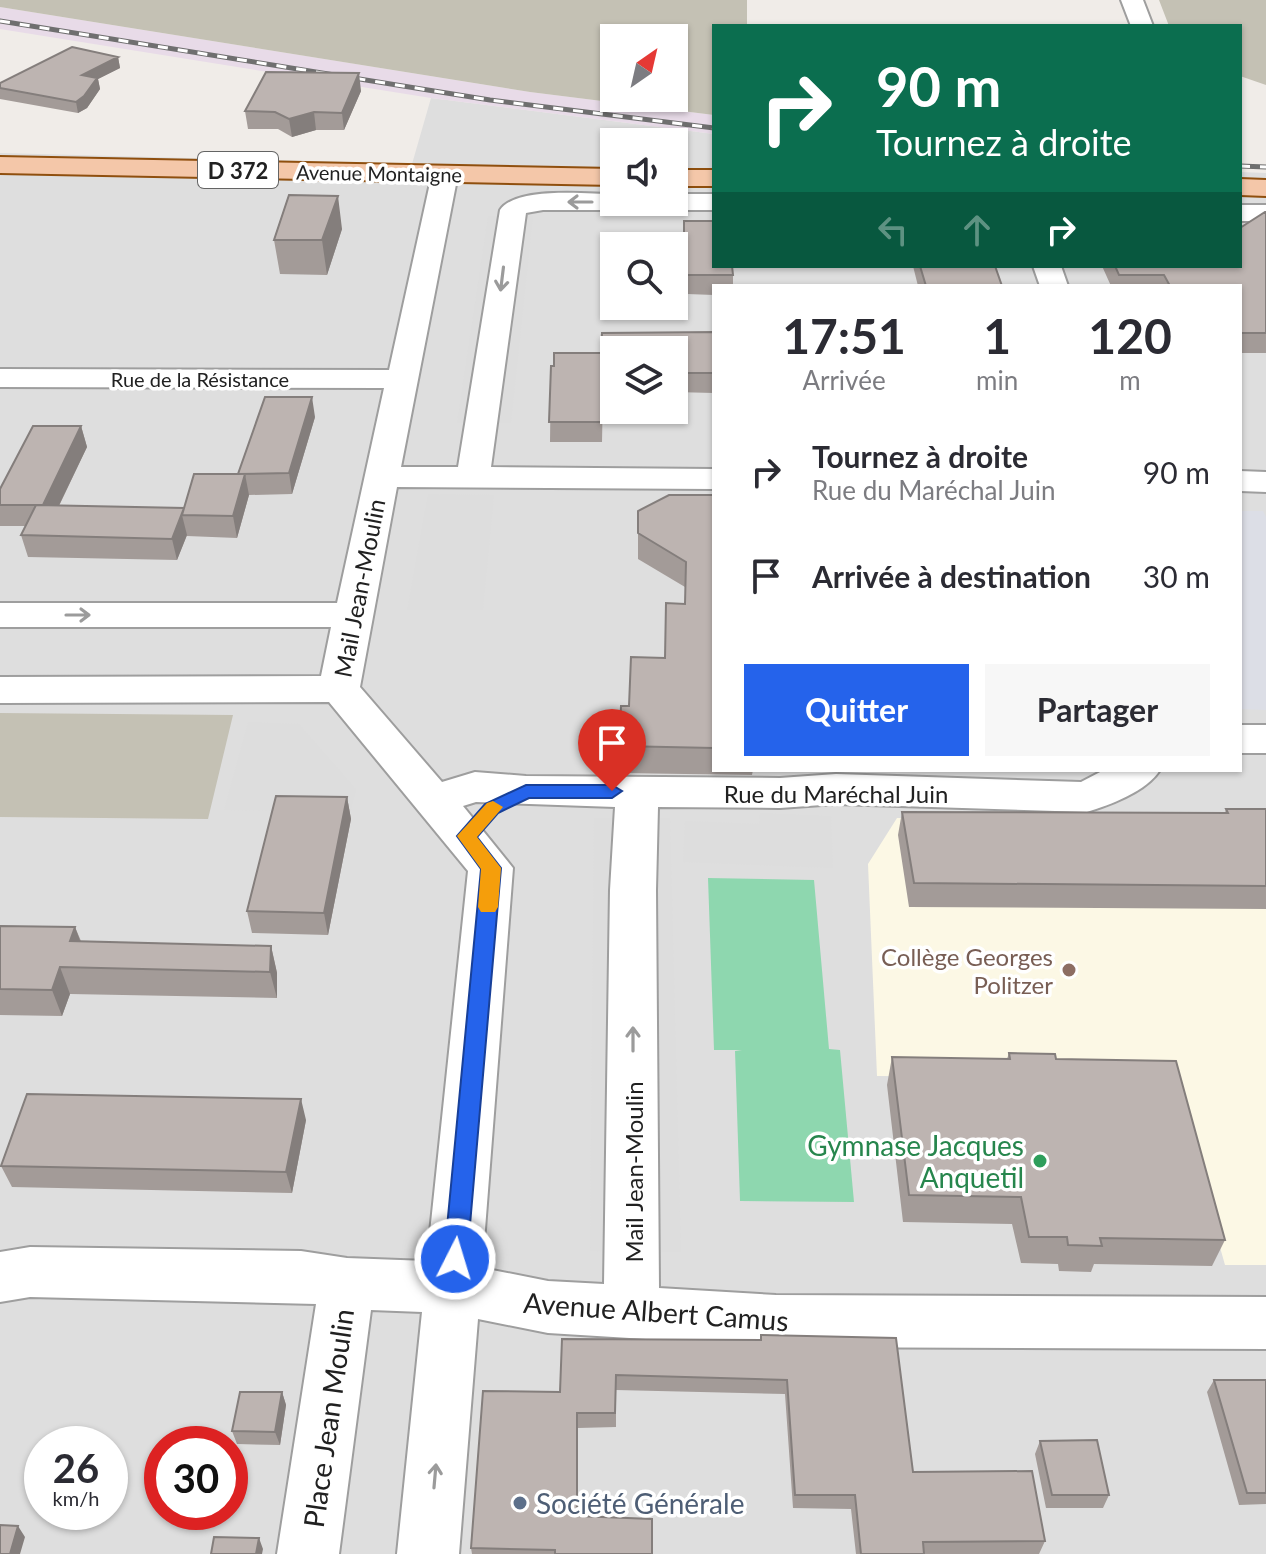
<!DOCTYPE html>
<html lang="fr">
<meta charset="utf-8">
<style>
body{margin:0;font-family:Lato,sans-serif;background:#f7f7f7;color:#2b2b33;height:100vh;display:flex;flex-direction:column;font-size:30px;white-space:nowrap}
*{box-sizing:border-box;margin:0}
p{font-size:26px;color:#7c7c81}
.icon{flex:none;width:44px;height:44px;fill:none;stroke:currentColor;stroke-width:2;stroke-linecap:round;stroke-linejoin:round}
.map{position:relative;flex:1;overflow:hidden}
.details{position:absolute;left:712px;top:284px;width:530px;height:488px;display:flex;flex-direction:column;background:#fff;border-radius:0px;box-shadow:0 2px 6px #0004}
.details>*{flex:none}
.banner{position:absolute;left:712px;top:24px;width:530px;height:244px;border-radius:0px;box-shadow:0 2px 6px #0004;background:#0b6e4f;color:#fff;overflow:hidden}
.needle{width:52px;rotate:34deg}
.controls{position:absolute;left:600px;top:24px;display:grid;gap:16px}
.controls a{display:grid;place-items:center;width:88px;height:88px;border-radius:0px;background:#fff;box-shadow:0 2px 6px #0004;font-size:40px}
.speed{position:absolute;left:24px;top:1426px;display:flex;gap:16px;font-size:40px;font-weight:700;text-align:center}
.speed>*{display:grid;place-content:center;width:104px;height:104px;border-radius:50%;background:#fff;box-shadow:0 2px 6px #0004;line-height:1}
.speed small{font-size:20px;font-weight:400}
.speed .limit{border:12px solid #d22;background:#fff;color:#111}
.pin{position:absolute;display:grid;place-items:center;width:68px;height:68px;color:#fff;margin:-82px -34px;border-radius:50% 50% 50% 0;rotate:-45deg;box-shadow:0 0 8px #0007}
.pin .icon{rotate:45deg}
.me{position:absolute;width:88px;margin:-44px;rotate:5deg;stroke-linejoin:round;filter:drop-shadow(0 0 6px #0008)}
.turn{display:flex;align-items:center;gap:28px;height:168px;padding:0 32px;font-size:36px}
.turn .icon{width:104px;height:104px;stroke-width:2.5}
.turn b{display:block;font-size:56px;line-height:68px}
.lanes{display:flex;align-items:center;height:76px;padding:0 32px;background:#0003;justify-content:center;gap:40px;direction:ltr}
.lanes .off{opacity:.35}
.eta{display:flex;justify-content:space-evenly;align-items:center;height:136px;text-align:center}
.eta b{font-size:48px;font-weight:700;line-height:56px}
.cta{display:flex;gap:16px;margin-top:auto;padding:16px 32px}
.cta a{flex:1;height:92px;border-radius:0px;background:#2563eb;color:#fff;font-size:32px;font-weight:700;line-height:92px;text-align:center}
.cta a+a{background:#f7f7f7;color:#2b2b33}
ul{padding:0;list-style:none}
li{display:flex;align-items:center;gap:24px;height:104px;padding:0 32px}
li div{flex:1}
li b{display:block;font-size:30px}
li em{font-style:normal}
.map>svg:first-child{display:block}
</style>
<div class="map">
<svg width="1266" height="1554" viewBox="0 0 1266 1554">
<rect width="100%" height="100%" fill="#f0ece8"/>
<!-- residential -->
<path fill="#dedede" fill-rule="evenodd" d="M 431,98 L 714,134 L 714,266 L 1240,266 L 1240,172 L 1266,173 L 1266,1554 L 0,1554 L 0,153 L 412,164 ZM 614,142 L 674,142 L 674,202 L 614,202 ZM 614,246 L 674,246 L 674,306 L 614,306 ZM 714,286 L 1240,286 L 1240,770 L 714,770 ZM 614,350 L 674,350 L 674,410 L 614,410 ZM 42,1444 L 110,1444 L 110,1512 L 42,1512 ZM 162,1444 L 230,1444 L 230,1512 L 162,1512 Z"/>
<!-- industrial -->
<path fill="#e8dbe8" d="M 0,7 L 530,92 L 714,115 L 714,134 L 431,98 L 0,29 Z"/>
<!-- education -->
<path fill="#fcf8e5" d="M 897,818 L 1266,824 L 1266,1265 L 1225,1265 L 1172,1078 L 877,1076 L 868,864 Z"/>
<!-- construction -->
<path fill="#c4c1b4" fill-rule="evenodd" d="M 0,0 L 747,0 L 747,26 L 714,26 L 714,115 L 530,92 L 0,7 ZM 614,38 L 674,38 L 674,98 L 614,98 Z
M 1159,0 L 1266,0 L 1266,85 L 1240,76 L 1240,26 L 1169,26 Z
M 0,713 L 233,715 L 208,819 L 0,817 Z"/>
<!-- pitch -->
<path fill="#8ed7af" d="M 708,878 L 814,880 L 829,1049 L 840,1050 L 854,1202 L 740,1201 L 735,1051 L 742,1050 L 714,1050 Z"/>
<!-- parking -->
<path fill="#ddd" d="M 488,216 L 533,216 L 511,423 L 457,423 Z
M 428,494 L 494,495 L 483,610 L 407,610 Z
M 248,722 L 299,724 L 356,789 L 351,811 L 224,810 Z
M 760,813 L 831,816 L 833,868 L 683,862 L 685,821 L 759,824 Z
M 594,818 L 670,818 L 681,1252 L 590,1251 Z"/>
<!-- plaza -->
<path fill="#dcdee6" d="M 1240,511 L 1263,511 L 1266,517 L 1266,710 L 1240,709 Z"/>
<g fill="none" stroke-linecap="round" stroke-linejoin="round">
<!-- minor casing -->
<g stroke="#9e9e9e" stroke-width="4">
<path id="minor" d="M 1121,0 L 1143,0 L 1153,26 L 1131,26 Z
M 445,166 L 454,168 L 458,174 L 401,467 L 458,467 L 500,210 C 516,186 587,194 614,194 L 614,202 L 674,202 L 674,194 L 714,194 L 714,210 L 543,210 L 526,213 L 491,467 L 714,469 L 714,489 L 397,487 L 360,687 L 442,782 L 475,772 L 526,776 L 780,778 L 836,774 L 1081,782 L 1104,770 L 1160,770 C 1147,791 1110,805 1087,812 L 836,804 L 780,808 L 658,807 L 656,890 L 659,1288 L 776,1295 L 1266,1297 L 1266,1349 L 776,1347 L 548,1333 L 478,1319 L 459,1554 L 397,1554 L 422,1312 L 371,1310 L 339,1554 L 277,1554 L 316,1304 L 30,1297 L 0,1302 L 0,1252 L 30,1247 L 301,1251 L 347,1258 L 427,1261 L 468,871 L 329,702 L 0,703 L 0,677 L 321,676 L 331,627 L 0,627 L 0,603 L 337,603 L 384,388 L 0,387 L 0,369 L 389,370 L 432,174 L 436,168 ZM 476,802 L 615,807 L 610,890 L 604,1284 L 548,1281 L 482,1268 L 513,868 L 463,806 Z
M 1240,205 L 1266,205 L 1266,221 L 1240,221 Z
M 1033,266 L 1061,266 L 1068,286 L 1040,286 Z
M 1240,471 L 1266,472 L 1266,492 L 1240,491 Z
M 1240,725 L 1266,725 L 1266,753 L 1240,753 Z"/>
</g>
<!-- primary casing -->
<g stroke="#8f4f0e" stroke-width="4">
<path id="primary" d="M 0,157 L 614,169 L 614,185 L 0,173 Z
M 674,170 L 714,170 L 714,186 L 674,186 Z
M 1240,179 L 1266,180 L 1266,196 L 1240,195 Z"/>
</g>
<!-- minor -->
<use href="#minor" fill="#fff" fill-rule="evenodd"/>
<!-- primary -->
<use href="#primary" fill="#f4c7a9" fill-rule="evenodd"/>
<!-- rail casing -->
<g stroke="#6f6f6f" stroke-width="5">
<path id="rail" d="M 0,21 L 490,100 L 714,128
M 1240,166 L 1266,167"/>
</g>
<!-- rail -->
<use href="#rail" stroke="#fff" stroke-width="3" stroke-dasharray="10" stroke-linecap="butt"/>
</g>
<!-- wall -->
<path fill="#a39b98" d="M 118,57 L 120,68 L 98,79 L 100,89 L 87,108 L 78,113 L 0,99 L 0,83 Z
M 361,91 L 344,130 L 316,130 L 292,137 L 278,129 L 248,129 L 245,111 Z
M 1266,212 L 1266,353 L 1240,353 L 1240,286 L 1111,286 L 1102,266 L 1240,266 Z
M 684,221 L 733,275 L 733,286 L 714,286 L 714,295 L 687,294 L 687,282 L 683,283 Z
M 342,229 L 327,275 L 280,274 L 274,240 Z
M 913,266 L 995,266 L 1002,286 L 918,286 Z
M 714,332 L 714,393 L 674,392 L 674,350 L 614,350 L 614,392 L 603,392 L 602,442 L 550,442 L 551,366 L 554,366 L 554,353 L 601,353 L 602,333 Z
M 315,417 L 292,494 L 249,495 L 237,538 L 187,536 L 187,535 L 177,560 L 28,557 L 21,535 L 26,526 L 0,526 L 0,489 L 81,426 L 87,447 L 59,506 L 184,508 L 238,474 Z
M 714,495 L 714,770 L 753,770 L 752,775 L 619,773 L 619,746 L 629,706 L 665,658 L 685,604 L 685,587 L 638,559 L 638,511 Z
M 347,797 L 351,819 L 328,935 L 252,933 L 247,911 Z
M 1226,809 L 1266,809 L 1266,909 L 909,907 L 898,835 L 902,812 L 1225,813 Z
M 0,926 L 75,927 L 81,941 L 271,946 L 277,973 L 277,998 L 70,994 L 62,1016 L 0,1015 Z
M 1009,1053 L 1056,1059 L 1225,1240 L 1212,1266 L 1094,1264 L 1091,1272 L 1059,1271 L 1058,1264 L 1021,1263 L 1012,1224 L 903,1222 L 887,1085 L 892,1057 L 1007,1059 Z
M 306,1120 L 292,1193 L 12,1187 L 1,1166 Z
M 761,1335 L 913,1472 L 1045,1541 L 1039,1554 L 856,1554 L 851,1509 L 793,1508 L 785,1394 L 616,1390 L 616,1427 L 578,1428 L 578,1516 L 652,1554 L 472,1554 L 471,1548 L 560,1392 L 562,1339 L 761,1340 Z
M 1214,1380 L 1266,1380 L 1266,1504 L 1239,1505 L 1207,1392 Z
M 282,1392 L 286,1405 L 280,1445 L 237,1444 L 232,1431 Z
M 1040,1441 L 1109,1495 L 1103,1508 L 1046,1508 L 1035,1454 Z"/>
<!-- shaded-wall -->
<path fill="#847e7c" d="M 118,57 L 120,68 L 98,79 L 100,89 L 87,108 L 78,113 L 76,102 L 82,75 Z
M 359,73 L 361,91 L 344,130 L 342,113 Z
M 314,112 L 316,130 L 292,137 L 289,119 Z
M 338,196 L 342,229 L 327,275 L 322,240 Z
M 312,397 L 315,417 L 292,494 L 289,473 Z
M 81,426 L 87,447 L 49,526 L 43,505 Z
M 245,474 L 249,495 L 237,538 L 233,516 Z
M 184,508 L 182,515 L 187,535 L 177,560 L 172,539 Z
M 347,797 L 351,819 L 328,935 L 324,913 Z
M 75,927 L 85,954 L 70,941 Z
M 271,946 L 277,973 L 277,998 L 270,972 Z
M 60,967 L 70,994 L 62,1016 L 52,990 Z
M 301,1099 L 306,1120 L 292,1193 L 286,1172 Z
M 282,1392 L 286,1405 L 280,1445 L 275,1432 Z
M 18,1526 L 25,1537 L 20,1554 L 10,1554 Z
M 259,1538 L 263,1549 L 262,1554 L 256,1554 Z"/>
<!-- building -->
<path fill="#bdb4b1" stroke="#847e7c" stroke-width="2" d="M 72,47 L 118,57 L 82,75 L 97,78 L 84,96 L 76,102 L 0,88 L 0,83 Z
M 266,72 L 359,73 L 342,113 L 314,112 L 289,119 L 275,112 L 245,111 Z
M 289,195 L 338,196 L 322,240 L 274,240 Z
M 1265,212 L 1266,212 L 1266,333 L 1240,333 L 1240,286 L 1170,286 L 1164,275 L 1119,275 L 1115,266 L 1240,266 L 1240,228 Z
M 684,221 L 714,221 L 714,266 L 732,266 L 733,275 L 687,275 L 687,263 L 684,263 Z
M 920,266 L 995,266 L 1002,286 L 926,286 Z
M 714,332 L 714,373 L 674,373 L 674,350 L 614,350 L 614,373 L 603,373 L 601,422 L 549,422 L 551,366 L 554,366 L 554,353 L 601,353 L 602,333 Z
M 265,397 L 312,397 L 289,473 L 238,474 Z
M 33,426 L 81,426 L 43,505 L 0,505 L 0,489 Z
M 194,474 L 245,474 L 233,516 L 182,515 Z
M 669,495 L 714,495 L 714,748 L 619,746 L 621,706 L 629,706 L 631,657 L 665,658 L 666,603 L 685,604 L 686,562 L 638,533 L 638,511 Z
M 36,505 L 184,508 L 172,539 L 21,535 Z
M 276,796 L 347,797 L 324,913 L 247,911 Z
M 1226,809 L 1266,809 L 1266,886 L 914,883 L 902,812 L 1228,813 Z
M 0,926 L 75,927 L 70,941 L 271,946 L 270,972 L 60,967 L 52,990 L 0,989 Z
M 1009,1053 L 1055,1054 L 1056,1059 L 1176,1061 L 1225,1240 L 1100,1238 L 1102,1246 L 1068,1245 L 1067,1237 L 1029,1237 L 1021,1197 L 909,1195 L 892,1057 L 1010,1059 Z
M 27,1094 L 301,1099 L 286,1172 L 1,1166 Z
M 761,1335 L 896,1338 L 913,1472 L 1032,1471 L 1045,1541 L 923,1542 L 924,1554 L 861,1554 L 855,1495 L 795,1495 L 787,1380 L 616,1375 L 615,1413 L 577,1413 L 577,1516 L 652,1519 L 652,1554 L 555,1554 L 555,1550 L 471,1548 L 483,1391 L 560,1392 L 562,1339 L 761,1340 Z
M 1214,1380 L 1266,1380 L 1266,1493 L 1247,1493 Z
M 240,1392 L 282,1392 L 275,1432 L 232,1431 Z
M 1097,1440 L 1109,1495 L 1052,1495 L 1040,1441 Z
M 0,1525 L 18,1526 L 10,1554 L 0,1554 Z
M 214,1537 L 259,1538 L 256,1554 L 211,1554 Z"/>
<!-- one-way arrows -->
<defs><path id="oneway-shaft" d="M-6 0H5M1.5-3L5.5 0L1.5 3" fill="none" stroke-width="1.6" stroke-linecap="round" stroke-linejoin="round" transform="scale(2)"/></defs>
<g stroke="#9b9b9b">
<use href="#oneway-shaft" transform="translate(580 202) rotate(-180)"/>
<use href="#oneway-shaft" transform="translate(502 279) rotate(97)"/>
<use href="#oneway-shaft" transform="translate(78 615)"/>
<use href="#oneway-shaft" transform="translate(633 1039) rotate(-90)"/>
<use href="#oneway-shaft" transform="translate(435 1476) rotate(-85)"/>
</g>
<!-- route -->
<path fill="#2563eb" stroke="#184099" stroke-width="2" d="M 526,785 L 612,785 L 622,791 L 612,798 L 529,798 L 498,813 L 477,837 L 501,868 L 467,1259 L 464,1267 L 455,1270 L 447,1267 L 444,1259 L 481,869 L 457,836 L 485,804 Z"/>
<!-- slow -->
<path fill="#f59e0b" d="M 493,801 L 503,807 L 477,837 L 501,868 L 498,907 L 495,912 L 481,912 L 478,907 L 481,869 L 457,836 L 487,803 Z"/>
<!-- markers -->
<circle fill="#8d6e63" stroke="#fff" stroke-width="3" cx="1069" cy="970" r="8"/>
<circle fill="#2e9e5b" stroke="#fff" stroke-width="3" cx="1040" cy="1161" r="8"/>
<circle fill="#5c6f8a" stroke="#fff" stroke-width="3" cx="520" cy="1503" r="8"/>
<g text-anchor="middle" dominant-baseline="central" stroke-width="7" stroke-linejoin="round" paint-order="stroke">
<!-- far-street labels -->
<g font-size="20" fill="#212121" stroke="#fff">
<text transform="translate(379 173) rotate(1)">Avenue Montaigne</text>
<text x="200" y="379">Rue de la Résistance</text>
</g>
<!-- shield labels -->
<rect fill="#fff" stroke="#646464" stroke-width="2" x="198" y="152" width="80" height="36" rx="6"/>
<g font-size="22" font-weight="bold" fill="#212121">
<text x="238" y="170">D 372</text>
</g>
<!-- street labels -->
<g font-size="24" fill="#212121" stroke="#fff">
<text transform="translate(359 588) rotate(-79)">Mail Jean-Moulin</text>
<text x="836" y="793">Rue du Maréchal Juin</text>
<text transform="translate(633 1172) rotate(-90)">Mail Jean-Moulin</text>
</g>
<!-- education labels -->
<g font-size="24" fill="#785e54" stroke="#fff" text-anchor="end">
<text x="1053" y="956">Collège Georges<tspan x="1053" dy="28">Politzer</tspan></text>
</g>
<!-- near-leisure labels -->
<g font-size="28" fill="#27864d" stroke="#fff" text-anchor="end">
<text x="1024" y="1145">Gymnase Jacques<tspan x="1024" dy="32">Anquetil</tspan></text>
</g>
<!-- near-street labels -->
<g font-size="28" fill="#212121" stroke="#fff">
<text transform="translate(656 1311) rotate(4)">Avenue Albert Camus</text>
<text transform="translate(328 1418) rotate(-82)">Place Jean Moulin</text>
</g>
<!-- near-service labels -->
<g font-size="28" fill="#4e5e75" stroke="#fff" text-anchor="start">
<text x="536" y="1503">Société Générale</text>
</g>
</g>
</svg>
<div class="controls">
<a><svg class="needle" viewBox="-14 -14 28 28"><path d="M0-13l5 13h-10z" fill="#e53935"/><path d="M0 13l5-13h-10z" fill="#7c7c81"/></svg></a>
<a><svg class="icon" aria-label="sound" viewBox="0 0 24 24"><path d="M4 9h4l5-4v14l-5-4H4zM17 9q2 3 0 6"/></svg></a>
<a><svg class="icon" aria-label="search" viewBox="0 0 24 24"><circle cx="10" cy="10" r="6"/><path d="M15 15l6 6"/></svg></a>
<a><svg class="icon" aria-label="layers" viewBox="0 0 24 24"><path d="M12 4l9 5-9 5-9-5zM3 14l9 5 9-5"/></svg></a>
</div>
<div class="speed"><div>26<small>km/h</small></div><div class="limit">30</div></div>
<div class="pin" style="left:612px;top:791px;background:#d93025"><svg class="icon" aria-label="arrive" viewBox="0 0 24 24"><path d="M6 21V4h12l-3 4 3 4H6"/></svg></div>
<svg class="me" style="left:455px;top:1259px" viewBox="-20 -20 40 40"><circle r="17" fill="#2563eb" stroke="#fff" stroke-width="3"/><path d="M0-11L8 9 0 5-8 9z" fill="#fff"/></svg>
<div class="banner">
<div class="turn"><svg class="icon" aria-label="right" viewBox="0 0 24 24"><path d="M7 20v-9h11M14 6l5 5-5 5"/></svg><div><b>90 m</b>Tournez à droite</div></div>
<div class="lanes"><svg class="icon off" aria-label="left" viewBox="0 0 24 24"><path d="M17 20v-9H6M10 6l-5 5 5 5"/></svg><svg class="icon off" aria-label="ahead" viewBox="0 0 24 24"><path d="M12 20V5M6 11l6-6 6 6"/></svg><svg class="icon" aria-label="right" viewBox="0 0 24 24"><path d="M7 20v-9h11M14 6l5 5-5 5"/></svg></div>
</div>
<section class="details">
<div class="eta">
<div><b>17:51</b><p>Arrivée</p></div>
<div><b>1</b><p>min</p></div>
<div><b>120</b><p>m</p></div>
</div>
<ul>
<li><svg class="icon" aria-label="right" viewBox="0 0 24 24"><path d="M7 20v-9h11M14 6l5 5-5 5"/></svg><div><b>Tournez à droite</b><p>Rue du Maréchal Juin</p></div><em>90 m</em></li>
<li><svg class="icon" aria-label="arrive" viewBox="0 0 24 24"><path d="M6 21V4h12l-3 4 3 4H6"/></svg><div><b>Arrivée à destination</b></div><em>30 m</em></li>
</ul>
<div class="cta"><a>Quitter</a><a>Partager</a></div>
</section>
</div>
